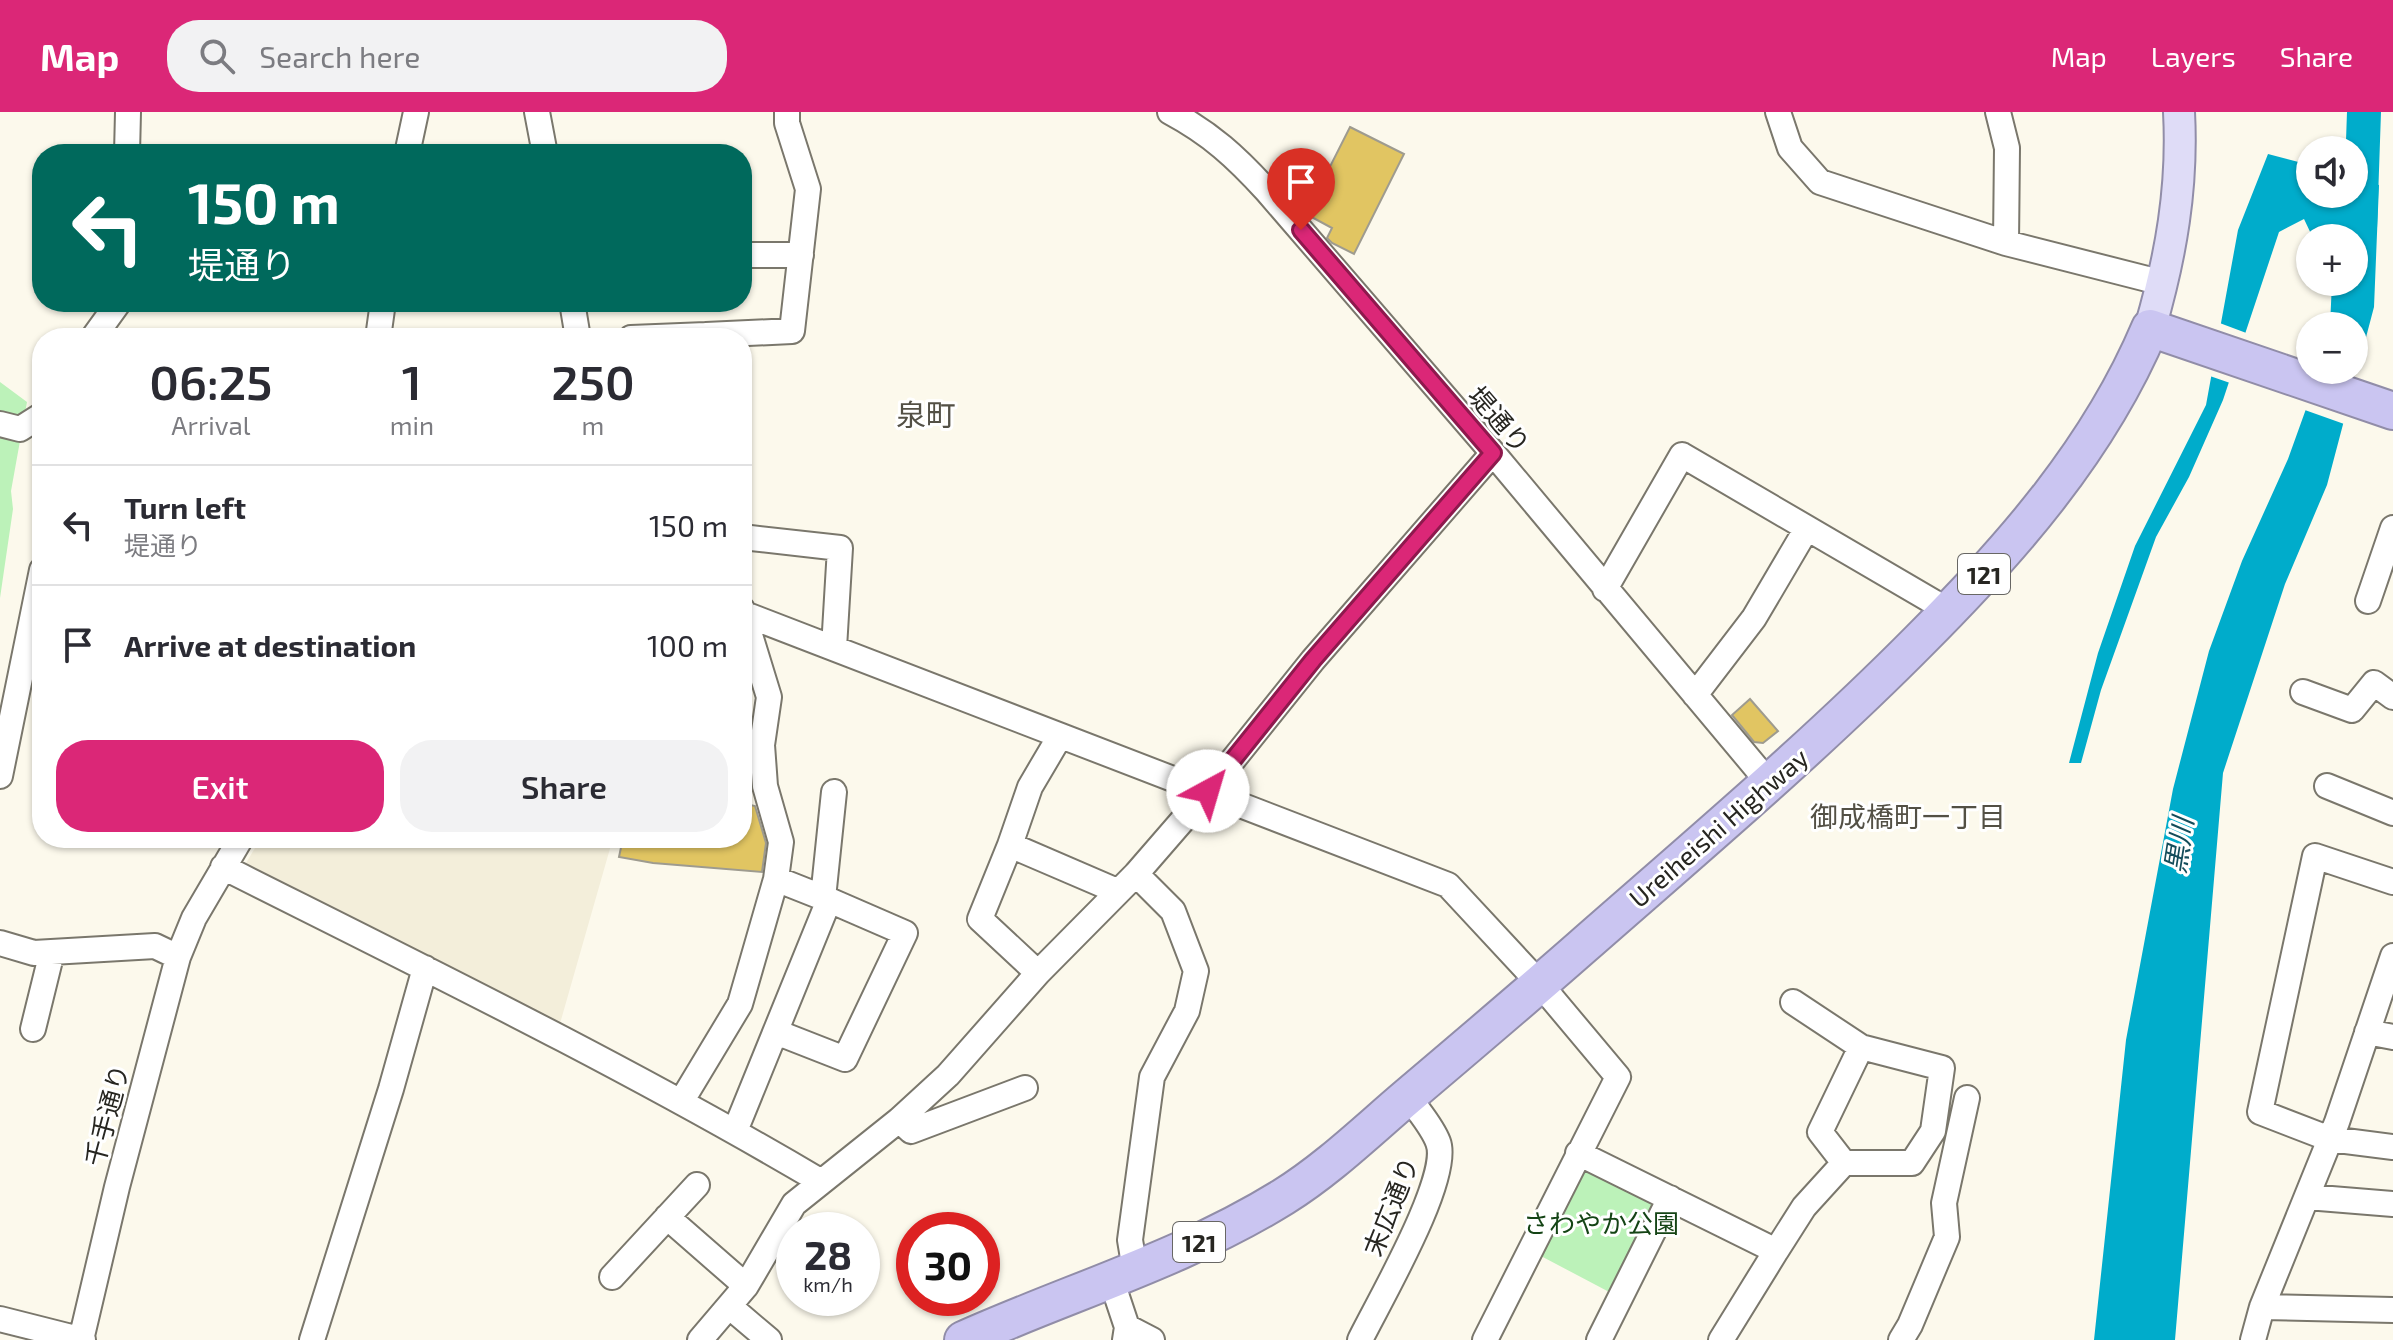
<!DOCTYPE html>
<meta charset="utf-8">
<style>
body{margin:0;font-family:"Exo 2","Noto Sans JP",sans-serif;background:#f2f2f3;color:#2b2b33;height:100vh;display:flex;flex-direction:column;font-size:30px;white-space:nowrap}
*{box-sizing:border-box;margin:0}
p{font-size:26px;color:#7c7c81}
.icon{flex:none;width:44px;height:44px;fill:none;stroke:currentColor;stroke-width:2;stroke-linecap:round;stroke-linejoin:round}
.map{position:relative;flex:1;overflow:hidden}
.side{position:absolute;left:32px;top:216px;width:720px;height:520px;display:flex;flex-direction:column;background:#fff;border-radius:32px;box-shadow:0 2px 6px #0004}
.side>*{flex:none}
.hud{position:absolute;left:32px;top:32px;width:720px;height:168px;border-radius:32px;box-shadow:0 2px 6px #0004;background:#00695c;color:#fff;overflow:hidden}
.fabs{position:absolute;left:2296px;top:24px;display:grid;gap:16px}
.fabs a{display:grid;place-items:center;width:72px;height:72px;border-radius:50%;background:#fff;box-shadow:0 2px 6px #0004;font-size:40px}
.speed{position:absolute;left:776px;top:1100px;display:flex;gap:16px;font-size:40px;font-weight:700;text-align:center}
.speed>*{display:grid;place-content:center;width:104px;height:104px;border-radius:50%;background:#fff;box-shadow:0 2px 6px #0004;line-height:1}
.speed small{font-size:20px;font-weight:400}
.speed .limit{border:12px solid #d22;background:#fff;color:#111}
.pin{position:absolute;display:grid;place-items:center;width:68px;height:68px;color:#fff;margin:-82px -34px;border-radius:50% 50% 50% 0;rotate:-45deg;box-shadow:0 0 8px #0007}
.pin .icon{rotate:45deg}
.me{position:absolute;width:88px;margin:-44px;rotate:39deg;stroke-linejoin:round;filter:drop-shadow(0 0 6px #0008)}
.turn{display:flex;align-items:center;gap:28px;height:168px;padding:0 24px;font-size:36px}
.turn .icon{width:104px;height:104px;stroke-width:2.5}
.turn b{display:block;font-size:56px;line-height:68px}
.eta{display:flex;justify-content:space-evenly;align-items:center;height:136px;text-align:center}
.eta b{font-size:48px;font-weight:600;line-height:56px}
.primary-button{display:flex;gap:16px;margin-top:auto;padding:16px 24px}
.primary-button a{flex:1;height:92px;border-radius:32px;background:#db2777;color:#fff;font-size:32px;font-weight:600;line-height:92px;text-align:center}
.primary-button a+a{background:#f2f2f3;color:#2b2b33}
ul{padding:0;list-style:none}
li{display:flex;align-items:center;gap:24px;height:120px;padding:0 24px;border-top:2px solid #e1e1e2}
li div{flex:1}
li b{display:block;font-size:30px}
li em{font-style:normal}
header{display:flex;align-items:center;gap:48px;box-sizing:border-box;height:112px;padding:0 40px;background:#db2777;color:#fff}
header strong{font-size:38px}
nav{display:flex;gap:44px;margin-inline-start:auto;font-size:28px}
.search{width:560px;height:72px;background:#f2f2f3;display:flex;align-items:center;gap:20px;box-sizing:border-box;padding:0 28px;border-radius:32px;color:#7c7c81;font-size:30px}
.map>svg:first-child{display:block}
</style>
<header>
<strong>Map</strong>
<div class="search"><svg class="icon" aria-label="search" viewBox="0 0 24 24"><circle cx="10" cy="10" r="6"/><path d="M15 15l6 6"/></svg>Search here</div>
<nav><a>Map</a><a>Layers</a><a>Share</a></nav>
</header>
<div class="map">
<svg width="2393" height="1228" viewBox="0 0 2393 1228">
<rect width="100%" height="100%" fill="#fcf9ec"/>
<!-- built -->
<path fill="#f3eeda" d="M 261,726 L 613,726 L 559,915 L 246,751 Z"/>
<!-- green -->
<path fill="#bcf2b9" d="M 0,270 L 27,290 L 11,379 L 13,397 L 0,486 Z
M 1593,1057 L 1650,1086 L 1653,1100 L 1613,1182 L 1539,1143 L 1578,1063 Z"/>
<!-- water -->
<path fill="#00accb" d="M 2268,42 L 2310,53 L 2310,82 L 2354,82 L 2354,66 L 2379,73 L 2374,195 L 2327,373 L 2285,472 L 2223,661 L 2175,1228 L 2094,1228 L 2126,928 L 2173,677 L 2209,539 L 2242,449 L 2288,347 L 2320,258 L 2354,258 L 2354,214 L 2330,214 L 2332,170 L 2354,170 L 2354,126 L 2313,126 L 2304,107 L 2279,120 L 2223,288 L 2189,365 L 2156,425 L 2101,578 L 2081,651 L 2069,651 L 2098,541 L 2135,434 L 2206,293 L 2238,118 Z"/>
<!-- pier -->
<path fill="#fcf9ec" d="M 2217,210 L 2249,222 L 2233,272 L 2207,263 Z
M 2316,258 L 2350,258 L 2360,261 L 2347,313 L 2302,297 Z"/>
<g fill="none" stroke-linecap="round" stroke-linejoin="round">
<!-- river -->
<path stroke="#00accb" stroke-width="34" d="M 2360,116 L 2364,0"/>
</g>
<!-- building -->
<path fill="#e1c562" stroke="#9e9b8f" stroke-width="2" d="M 1350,15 L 1404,42 L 1354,142 L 1332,131 L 1327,126 L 1332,116 L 1306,102 Z
M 1750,587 L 1778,619 L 1763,631 L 1754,630 L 1732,603 Z
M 742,691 L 755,694 L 766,731 L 762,760 L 653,751 L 619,745 L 623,726 L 742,726 Z"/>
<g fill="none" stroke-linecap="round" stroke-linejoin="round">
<!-- minor casing -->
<g stroke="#7a776c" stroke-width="28">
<path id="minor" d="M 537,0 L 545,42
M 1170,0 C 1211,22 1236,45 1267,79 L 1493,341 L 1769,671
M 1778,0 L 1790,36 L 1820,70 L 2006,131 L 2163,171
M 1998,0 L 2007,36 L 2006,131
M 127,42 L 128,0
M 407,42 L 416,0
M 742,143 L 801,143
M 572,190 L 578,226
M 706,223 L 792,219 L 808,77 L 787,11 L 787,0
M 93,226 L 119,190
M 378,226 L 383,190
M 631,226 L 706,223 L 706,226
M 0,312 L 20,317 L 42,303
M 742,425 L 840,436 L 834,536
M 1605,477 L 1682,343 L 1949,499
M 2368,489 L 2393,416
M 742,501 L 1448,773 L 1540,872 L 1618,965 L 1485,1228
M 2303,580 L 2352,598 L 2374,571 L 2393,585
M 1695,583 L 1754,506 L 1807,416
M 0,664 L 42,458
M 2327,674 L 2393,701
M 1010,733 L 1030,675 L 1060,624
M 223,755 C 424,856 627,955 820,1069
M 776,767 L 829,788
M 2393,770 L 2315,744 L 2260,1000 L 2330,1027 L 2393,1035
M 823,786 L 834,680
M 0,831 L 34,841 L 155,834 L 178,845
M 1038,861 L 980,807 L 1010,733 L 1117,779
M 33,917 L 52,840
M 2367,920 L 2393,925
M 681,990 L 740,892 L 776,767 L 781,730 L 765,674 L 762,633 L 769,585 L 742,497
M 899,1008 L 911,1019 L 1025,976
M 735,1019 L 829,788 L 905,821 L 845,947 L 776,920
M 1578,1041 L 1776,1139 L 1721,1228
M 1844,1051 L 1820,1020 L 1861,935
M 2307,1085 L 2393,1092
M 667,1105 L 746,1174
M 1776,1139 L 1804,1095 L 1844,1051 L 1912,1051 L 1933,1019 L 1942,956 L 1861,935 L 1793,890
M 1135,1158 L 1130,1128 L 1152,965 L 1187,899 L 1196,859 L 1173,799 L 1136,762
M 612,1165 L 697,1073
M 1111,1167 L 1127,1215 L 1125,1228
M 729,1194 L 769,1228
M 2262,1195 L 2393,1198
M 0,1207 L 83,1228
M 1127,1215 L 1152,1228
M 81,1228 L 117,1075 L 178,845 L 194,806 L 241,726
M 312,1228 L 391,977 L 425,856
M 700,1228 L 746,1174 L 794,1092 L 899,1008 L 948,963 L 1038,861 L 1136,762 L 1208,679 L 1313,548 L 1493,341
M 1360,1228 C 1378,1191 1452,1065 1438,1030 C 1432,1014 1418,999 1408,984
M 1599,1228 L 1670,1086
M 1901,1228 L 1910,1213 L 1947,1125 L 1944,1091 L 1967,986
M 2253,1228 L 2262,1195 L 2337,1010 L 2393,844"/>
</g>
<!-- major casing -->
<g stroke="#918da8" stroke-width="34">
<path id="major" d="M 2150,216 C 2171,144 2183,75 2179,0"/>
</g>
<!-- highway casing -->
<g stroke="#918da8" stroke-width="40">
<path id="highway" d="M 963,1228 C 1070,1180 1183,1147 1283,1085 C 1328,1057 1367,1019 1407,985 C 1466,935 1525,885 1583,834 C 1697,734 1813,636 1920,528 C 2012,436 2099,337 2150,216 L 2393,299"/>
</g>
<!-- minor -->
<use href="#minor" stroke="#fff" stroke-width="24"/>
<!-- major -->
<use href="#major" stroke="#dfdcf7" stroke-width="30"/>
<!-- highway -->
<use href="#highway" stroke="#cac5f1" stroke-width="36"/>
</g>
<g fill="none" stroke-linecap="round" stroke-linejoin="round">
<!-- route casing -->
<g stroke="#8e194d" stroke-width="20">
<path id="route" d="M 1208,679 L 1313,548 L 1493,341 L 1301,118"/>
</g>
<!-- route -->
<use href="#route" stroke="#db2777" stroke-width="14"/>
</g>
<g text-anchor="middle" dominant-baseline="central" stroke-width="6" stroke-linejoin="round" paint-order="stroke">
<!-- shield labels -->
<g fill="#fff" stroke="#686764" stroke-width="2">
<rect x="1958" y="442" width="52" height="40" rx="6"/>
<rect x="1173" y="1110" width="52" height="40" rx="6"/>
</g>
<g font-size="24" font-weight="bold" fill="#272621">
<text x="1984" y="462">121</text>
<text x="1199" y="1130">121</text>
</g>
<!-- street labels -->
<g font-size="26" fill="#272621" stroke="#fff">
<text transform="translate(1500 307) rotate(49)">堤通り</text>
<text transform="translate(1718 715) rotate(-41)">Ureiheishi Highway</text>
<text transform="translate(106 1003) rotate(-75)">千手通り</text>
<text transform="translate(1390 1094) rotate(-68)">末広通り</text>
</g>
<!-- park labels -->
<g font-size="26" fill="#144415" stroke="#fff">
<text x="1601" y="1110">さわやか公園</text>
</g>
<!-- neighbourhood labels -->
<g font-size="28" fill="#535045" stroke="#fff">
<text x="1908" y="704">御成橋町一丁目</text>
</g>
<!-- water labels -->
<g font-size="28" font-style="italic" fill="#144d5b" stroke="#fff">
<text transform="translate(2178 733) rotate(-81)">黒川</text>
</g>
<!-- quarter labels -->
<g font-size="30" fill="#535045" stroke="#fff">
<text x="926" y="302">泉町</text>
</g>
</g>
</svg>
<div class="fabs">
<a><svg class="icon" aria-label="sound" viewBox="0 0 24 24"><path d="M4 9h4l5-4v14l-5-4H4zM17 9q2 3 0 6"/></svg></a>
<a>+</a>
<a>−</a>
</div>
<div class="speed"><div>28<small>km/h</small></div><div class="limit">30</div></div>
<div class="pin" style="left:1301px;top:118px;background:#d93025"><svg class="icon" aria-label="arrive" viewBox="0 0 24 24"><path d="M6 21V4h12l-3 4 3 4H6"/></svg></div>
<svg class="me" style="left:1208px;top:679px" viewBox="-20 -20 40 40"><circle r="19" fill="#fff"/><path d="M0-13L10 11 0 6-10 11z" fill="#db2777"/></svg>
<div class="hud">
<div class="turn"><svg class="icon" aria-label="left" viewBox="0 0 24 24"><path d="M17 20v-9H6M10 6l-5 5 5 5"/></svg><div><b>150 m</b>堤通り</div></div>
</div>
<section class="side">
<div class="eta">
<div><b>06:25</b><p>Arrival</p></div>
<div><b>1</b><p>min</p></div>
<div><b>250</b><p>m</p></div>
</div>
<ul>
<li><svg class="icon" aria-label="left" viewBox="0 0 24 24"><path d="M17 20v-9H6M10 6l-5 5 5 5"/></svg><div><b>Turn left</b><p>堤通り</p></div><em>150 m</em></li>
<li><svg class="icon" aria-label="arrive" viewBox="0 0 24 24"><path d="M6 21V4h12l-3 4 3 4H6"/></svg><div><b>Arrive at destination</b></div><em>100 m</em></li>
</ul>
<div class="primary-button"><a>Exit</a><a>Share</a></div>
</section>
</div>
